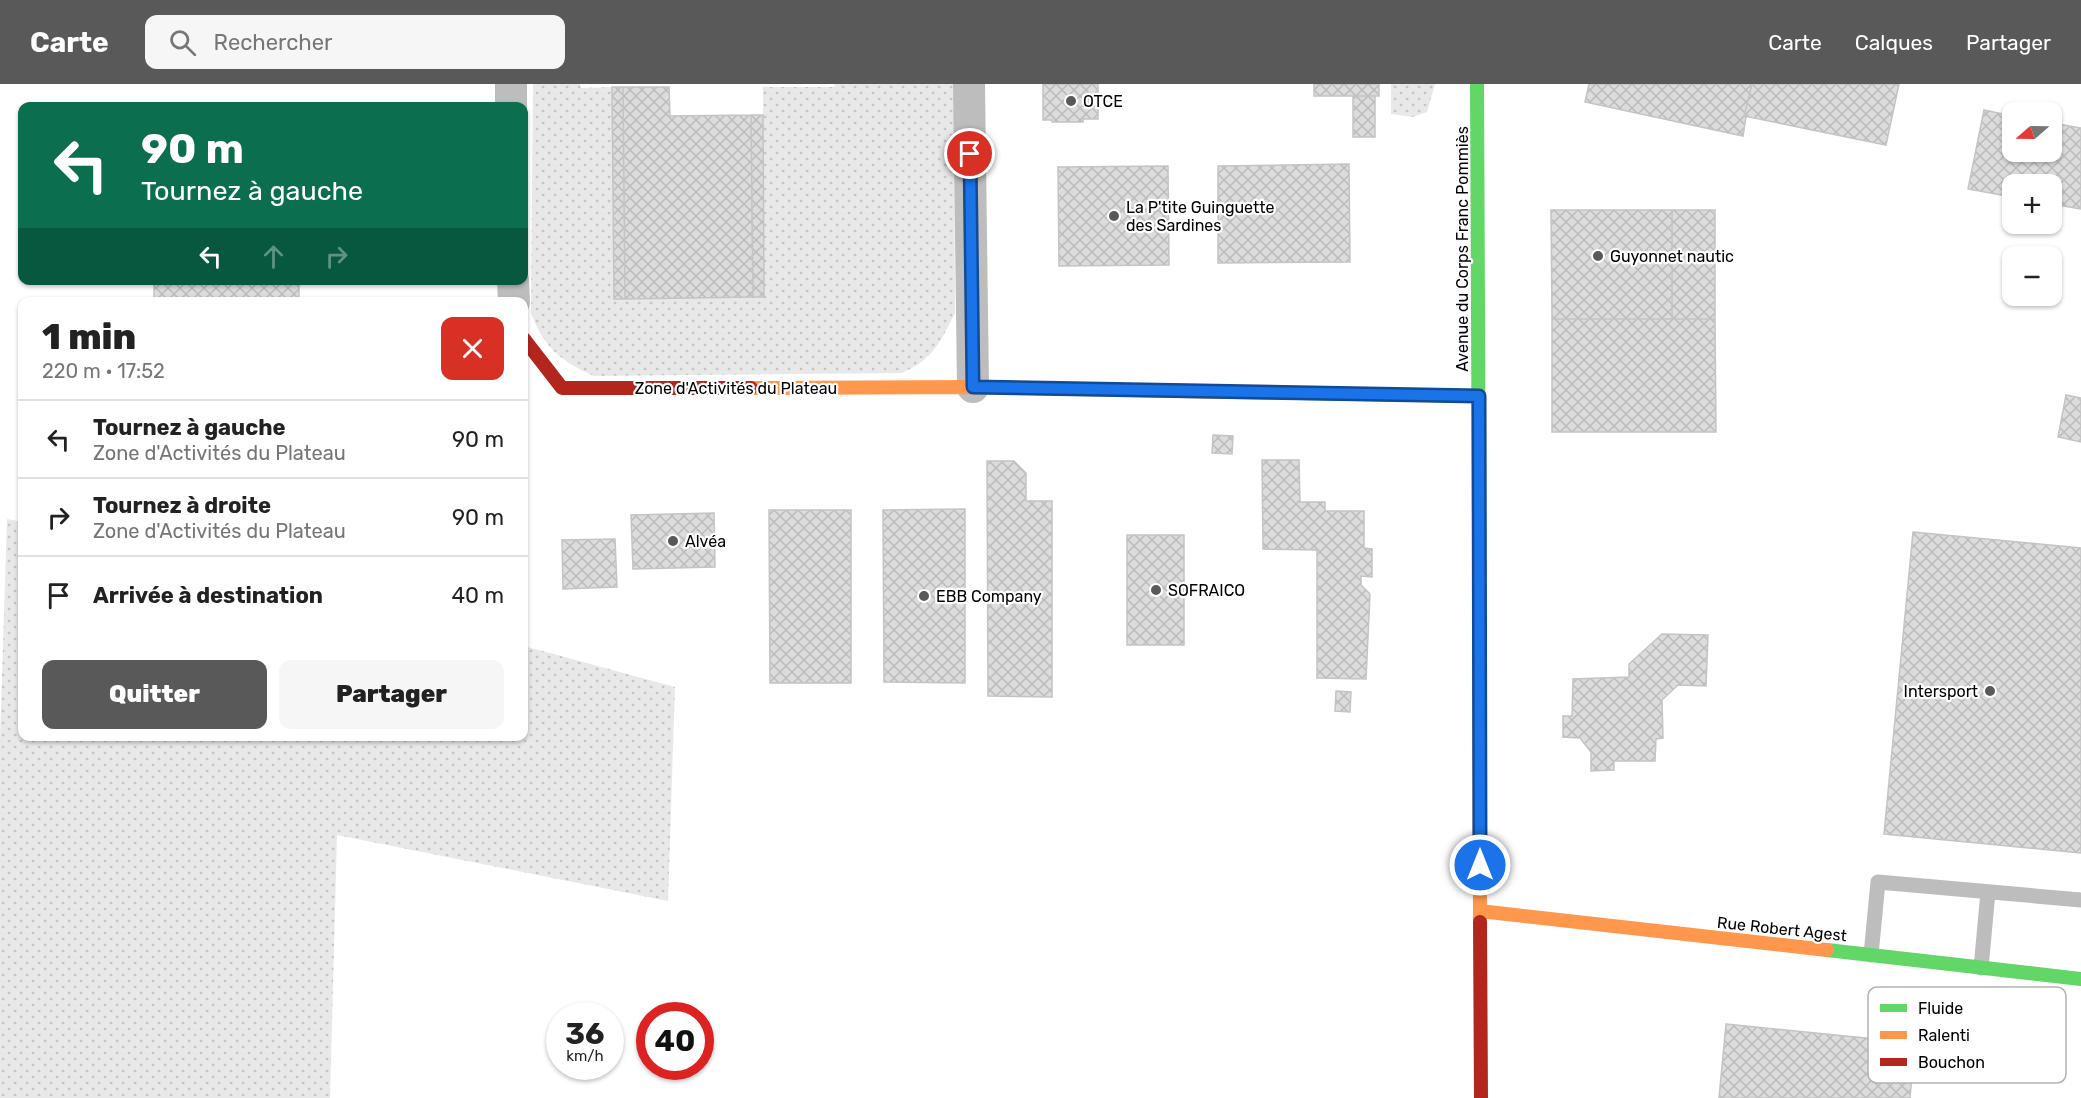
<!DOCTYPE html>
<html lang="fr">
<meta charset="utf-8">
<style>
body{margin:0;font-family:Rubik,sans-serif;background:#f6f6f6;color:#222;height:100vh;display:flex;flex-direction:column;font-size:22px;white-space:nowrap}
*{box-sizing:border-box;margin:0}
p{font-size:20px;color:#767676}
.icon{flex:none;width:33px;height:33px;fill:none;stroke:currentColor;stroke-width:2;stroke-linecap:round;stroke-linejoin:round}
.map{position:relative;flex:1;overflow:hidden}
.drawer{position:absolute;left:18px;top:213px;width:510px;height:444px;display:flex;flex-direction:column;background:#fff;border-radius:12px;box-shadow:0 2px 4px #0004}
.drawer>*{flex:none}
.top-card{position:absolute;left:18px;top:18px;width:510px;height:183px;border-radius:12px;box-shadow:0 2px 4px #0004;background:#0b6e4f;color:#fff;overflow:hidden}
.needle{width:39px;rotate:250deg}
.tools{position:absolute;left:2002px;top:18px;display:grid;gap:12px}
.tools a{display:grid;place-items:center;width:60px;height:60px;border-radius:12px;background:#fff;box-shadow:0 2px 4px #0004;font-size:30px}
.speed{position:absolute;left:546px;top:918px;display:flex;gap:12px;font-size:30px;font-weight:700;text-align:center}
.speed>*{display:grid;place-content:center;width:78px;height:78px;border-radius:50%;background:#fff;box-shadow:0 2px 4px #0004;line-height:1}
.speed small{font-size:15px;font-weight:400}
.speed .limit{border:9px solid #d22;background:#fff;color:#111}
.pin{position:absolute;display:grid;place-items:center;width:51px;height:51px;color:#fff;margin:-26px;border:3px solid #fff;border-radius:50%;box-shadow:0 2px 6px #0007}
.me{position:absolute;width:66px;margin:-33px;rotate:0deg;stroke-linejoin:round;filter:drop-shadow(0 0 4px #0008)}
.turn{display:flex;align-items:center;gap:21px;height:126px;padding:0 24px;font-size:27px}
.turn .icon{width:78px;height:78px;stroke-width:2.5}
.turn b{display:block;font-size:42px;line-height:51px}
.lanes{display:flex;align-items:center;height:57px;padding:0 24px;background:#0003;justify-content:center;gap:30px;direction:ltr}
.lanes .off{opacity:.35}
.round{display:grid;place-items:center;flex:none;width:63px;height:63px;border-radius:12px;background:#f6f6f6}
.summary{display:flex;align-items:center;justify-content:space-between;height:102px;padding:0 24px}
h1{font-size:36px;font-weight:800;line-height:45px}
.action{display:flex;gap:12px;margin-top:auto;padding:12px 24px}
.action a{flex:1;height:69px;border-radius:12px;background:#595959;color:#fff;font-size:24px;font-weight:800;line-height:69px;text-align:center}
.action a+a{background:#f6f6f6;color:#222}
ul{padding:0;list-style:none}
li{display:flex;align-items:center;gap:18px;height:78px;padding:0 24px;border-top:2px solid #e0e0e0}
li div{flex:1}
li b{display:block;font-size:22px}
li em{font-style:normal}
header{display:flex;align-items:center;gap:36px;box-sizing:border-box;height:84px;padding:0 30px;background:#595959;color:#fff}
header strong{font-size:28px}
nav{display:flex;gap:33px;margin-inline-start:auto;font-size:21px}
.search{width:420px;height:54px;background:#f6f6f6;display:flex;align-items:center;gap:15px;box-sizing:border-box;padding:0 21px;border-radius:12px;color:#767676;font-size:22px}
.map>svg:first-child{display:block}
</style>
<header>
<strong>Carte</strong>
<div class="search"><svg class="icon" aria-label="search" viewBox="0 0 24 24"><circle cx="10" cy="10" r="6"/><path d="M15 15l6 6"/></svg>Rechercher</div>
<nav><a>Carte</a><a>Calques</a><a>Partager</a></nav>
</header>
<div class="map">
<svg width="2081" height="1014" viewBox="0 0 2081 1014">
<defs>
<pattern id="grass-dots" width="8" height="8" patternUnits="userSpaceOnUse" patternTransform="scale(1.5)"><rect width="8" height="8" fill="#e8e8e8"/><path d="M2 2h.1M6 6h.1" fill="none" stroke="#c5c5c5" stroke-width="1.8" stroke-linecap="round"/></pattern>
<pattern id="building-cross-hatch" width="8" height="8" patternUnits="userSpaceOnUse" patternTransform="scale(1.5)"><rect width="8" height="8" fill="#dcdcdc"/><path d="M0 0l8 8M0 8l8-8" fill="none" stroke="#bbb"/></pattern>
</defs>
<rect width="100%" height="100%" fill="#fff"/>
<!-- grass -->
<path fill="url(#grass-dots)" d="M 533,0 L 580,0 L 581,4 L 612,3 L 614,214 L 625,215 L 764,212 L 763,3 L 834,3 L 835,0 L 954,0 L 955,229 C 941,257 932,277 901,289 L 594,292 C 562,278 542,262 531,228 Z
M 1391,0 L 1435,0 L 1427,28 L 1413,33 L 1391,30 Z
M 7,435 L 22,438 L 22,652 L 524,652 L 524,562 L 675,603 L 668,817 L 337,751 L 330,1014 L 0,1014 L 0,656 Z"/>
<!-- building -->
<path fill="url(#building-cross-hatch)" stroke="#c4c4c4" stroke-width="1.5" d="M 1043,0 L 1098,0 L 1098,35 L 1083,35 L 1083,38 L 1052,38 L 1052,36 L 1043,36 Z
M 1314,0 L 1379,0 L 1379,12 L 1314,12 Z
M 1589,0 L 1752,0 L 1744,32 L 1746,33 L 1743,52 L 1585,18 Z
M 1752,0 L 1899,0 L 1886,61 L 1744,32 Z
M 612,3 L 623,3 L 625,215 L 614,215 Z
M 623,3 L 669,3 L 670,32 L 751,31 L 753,213 L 625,215 Z
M 1353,12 L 1375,12 L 1375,53 L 1353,53 Z
M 1984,26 L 2013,32 L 2013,68 L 2052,68 L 2052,39 L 2081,44 L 2081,125 L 2052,120 L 2052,100 L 2013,100 L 2013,113 L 1968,105 Z
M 751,31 L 763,31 L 764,213 L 753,213 Z
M 1349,80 L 1350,178 L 1218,179 L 1218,82 Z
M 1168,82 L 1169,181 L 1059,182 L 1058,83 Z
M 1551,126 L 1672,126 L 1672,235 L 1552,235 Z
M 1672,126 L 1715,126 L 1715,235 L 1672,235 Z
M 154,196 L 299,196 L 299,218 L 154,218 Z
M 1552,235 L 1715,235 L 1716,348 L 1552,348 Z
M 2066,311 L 2081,314 L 2081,358 L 2058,353 Z
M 1213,351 L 1233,352 L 1232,370 L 1212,369 Z
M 1262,376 L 1299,376 L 1300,418 L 1325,418 L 1325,427 L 1364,427 L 1364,464 L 1372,465 L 1372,493 L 1361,492 L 1361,501 L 1370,510 L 1366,595 L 1317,594 L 1317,466 L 1263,465 Z
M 987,377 L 1014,377 L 1026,389 L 1026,417 L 1052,417 L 1052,613 L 988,612 Z
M 965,425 L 965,599 L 884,598 L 883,426 Z
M 769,426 L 851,426 L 851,599 L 770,599 Z
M 714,429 L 715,483 L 633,485 L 631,431 Z
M 1913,448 L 2081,464 L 2081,769 L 1884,750 Z
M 1127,451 L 1184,451 L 1184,561 L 1127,561 Z
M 615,455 L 617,503 L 563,505 L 562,456 Z
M 1662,550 L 1708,551 L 1706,602 L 1678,601 L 1662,616 L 1663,654 L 1656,655 L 1655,677 L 1614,677 L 1614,686 L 1591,687 L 1591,668 L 1580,654 L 1563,653 L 1563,632 L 1572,632 L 1573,595 L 1629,593 L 1629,580 Z
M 1336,607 L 1351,608 L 1350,628 L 1335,627 Z
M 1726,940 L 1915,959 L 1910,1014 L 1719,1014 Z"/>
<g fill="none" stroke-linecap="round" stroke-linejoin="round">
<!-- lane -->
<path stroke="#bdbdbd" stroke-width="15" d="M 1871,871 L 1878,798 L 2081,816
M 1981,884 L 1988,808"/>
<!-- street -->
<path stroke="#bdbdbd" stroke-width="32" d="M 511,0 L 511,22
M 969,0 L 973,303
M 513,196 L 514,218"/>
<!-- fast -->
<path stroke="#63d668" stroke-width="14" d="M 1477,0 L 1479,457
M 1232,308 L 1479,312
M 1827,866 L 2081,895"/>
<!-- slow -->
<path stroke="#ff974d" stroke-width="14" d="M 751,304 L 973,303 L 1232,308
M 1479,457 L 1480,838
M 1480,827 L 1827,866"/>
<!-- jam -->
<path stroke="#b3261e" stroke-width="14" d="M 524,255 L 562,304 L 751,304
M 1480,838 L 1481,1014"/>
</g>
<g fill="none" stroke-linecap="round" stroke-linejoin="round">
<!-- route casing -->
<g stroke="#114b97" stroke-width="15">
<path id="route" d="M 970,70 L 973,303 L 1479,312 L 1480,781"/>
</g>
<!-- route -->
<use href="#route" stroke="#1a73e8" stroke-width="10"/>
</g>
<!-- markers -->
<g fill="#595959" stroke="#fff" stroke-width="2">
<circle cx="1071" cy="17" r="6"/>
<circle cx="1114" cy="132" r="6"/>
<circle cx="1598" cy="172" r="6"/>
<circle cx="673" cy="457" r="6"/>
<circle cx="1156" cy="506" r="6"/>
<circle cx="924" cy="512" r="6"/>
<circle cx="1990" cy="607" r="6"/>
</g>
<g text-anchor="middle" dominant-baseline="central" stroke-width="4.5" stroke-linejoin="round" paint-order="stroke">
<!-- poi labels -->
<g font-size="16" fill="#000" stroke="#fff" text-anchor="start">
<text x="1083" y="17">OTCE</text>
<text x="1126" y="123">La P'tite Guinguette<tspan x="1126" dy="18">des Sardines</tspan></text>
<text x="1610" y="172">Guyonnet nautic</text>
<text x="685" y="457">Alvéa</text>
<text x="1168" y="506">SOFRAICO</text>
<text x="936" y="512">EBB Company</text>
<text x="1978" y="607" text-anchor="end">Intersport</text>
</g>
<!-- street labels -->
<g font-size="16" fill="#000" stroke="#fff">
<text transform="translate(1462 165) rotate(-90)">Avenue du Corps Franc Pommiès</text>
<text x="736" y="304">Zone d'Activités du Plateau</text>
<text transform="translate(1782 845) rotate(6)">Rue Robert Agest</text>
</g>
</g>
<!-- legend -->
<rect x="1868" y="903" width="198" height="96" rx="9" fill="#fff" stroke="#b2b2b2" stroke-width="1.5"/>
<rect x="1880" y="920" width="27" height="8" fill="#63d668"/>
<rect x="1880" y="947" width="27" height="8" fill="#ff974d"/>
<rect x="1880" y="974" width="27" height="8" fill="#b3261e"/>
<g font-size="16" fill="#000">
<text x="1918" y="930">Fluide</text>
<text x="1918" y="957">Ralenti</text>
<text x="1918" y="984">Bouchon</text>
</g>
</svg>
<div class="tools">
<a><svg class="needle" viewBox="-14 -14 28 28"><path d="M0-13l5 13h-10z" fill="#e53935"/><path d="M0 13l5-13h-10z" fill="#767676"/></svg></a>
<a>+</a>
<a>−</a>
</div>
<div class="speed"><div>36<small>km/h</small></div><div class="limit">40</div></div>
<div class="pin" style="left:970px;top:70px;background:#d93025"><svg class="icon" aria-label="arrive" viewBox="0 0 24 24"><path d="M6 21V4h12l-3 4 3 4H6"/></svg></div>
<svg class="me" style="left:1480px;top:781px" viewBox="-20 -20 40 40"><circle r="17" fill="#1a73e8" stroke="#fff" stroke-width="3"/><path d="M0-11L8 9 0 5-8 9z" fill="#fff"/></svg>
<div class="top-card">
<div class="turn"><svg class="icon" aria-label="left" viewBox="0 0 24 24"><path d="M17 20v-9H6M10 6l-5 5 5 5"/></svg><div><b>90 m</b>Tournez à gauche</div></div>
<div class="lanes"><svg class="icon" aria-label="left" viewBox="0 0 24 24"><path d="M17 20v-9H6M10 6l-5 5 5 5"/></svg><svg class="icon off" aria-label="ahead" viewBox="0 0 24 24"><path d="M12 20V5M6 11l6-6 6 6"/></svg><svg class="icon off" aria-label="right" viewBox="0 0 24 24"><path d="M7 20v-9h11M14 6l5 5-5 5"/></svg></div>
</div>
<section class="drawer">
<div class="summary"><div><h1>1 min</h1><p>220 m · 17:52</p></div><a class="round" style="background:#d93025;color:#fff"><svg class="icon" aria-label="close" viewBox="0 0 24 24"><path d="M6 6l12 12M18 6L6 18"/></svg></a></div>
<ul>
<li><svg class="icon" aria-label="left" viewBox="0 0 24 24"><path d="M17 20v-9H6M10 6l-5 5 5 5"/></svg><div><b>Tournez à gauche</b><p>Zone d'Activités du Plateau</p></div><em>90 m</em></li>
<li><svg class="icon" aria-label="right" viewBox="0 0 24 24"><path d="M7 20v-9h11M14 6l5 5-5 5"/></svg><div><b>Tournez à droite</b><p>Zone d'Activités du Plateau</p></div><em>90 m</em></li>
<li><svg class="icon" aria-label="arrive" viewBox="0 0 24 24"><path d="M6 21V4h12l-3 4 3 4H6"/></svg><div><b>Arrivée à destination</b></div><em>40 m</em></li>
</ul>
<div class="action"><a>Quitter</a><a>Partager</a></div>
</section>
</div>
